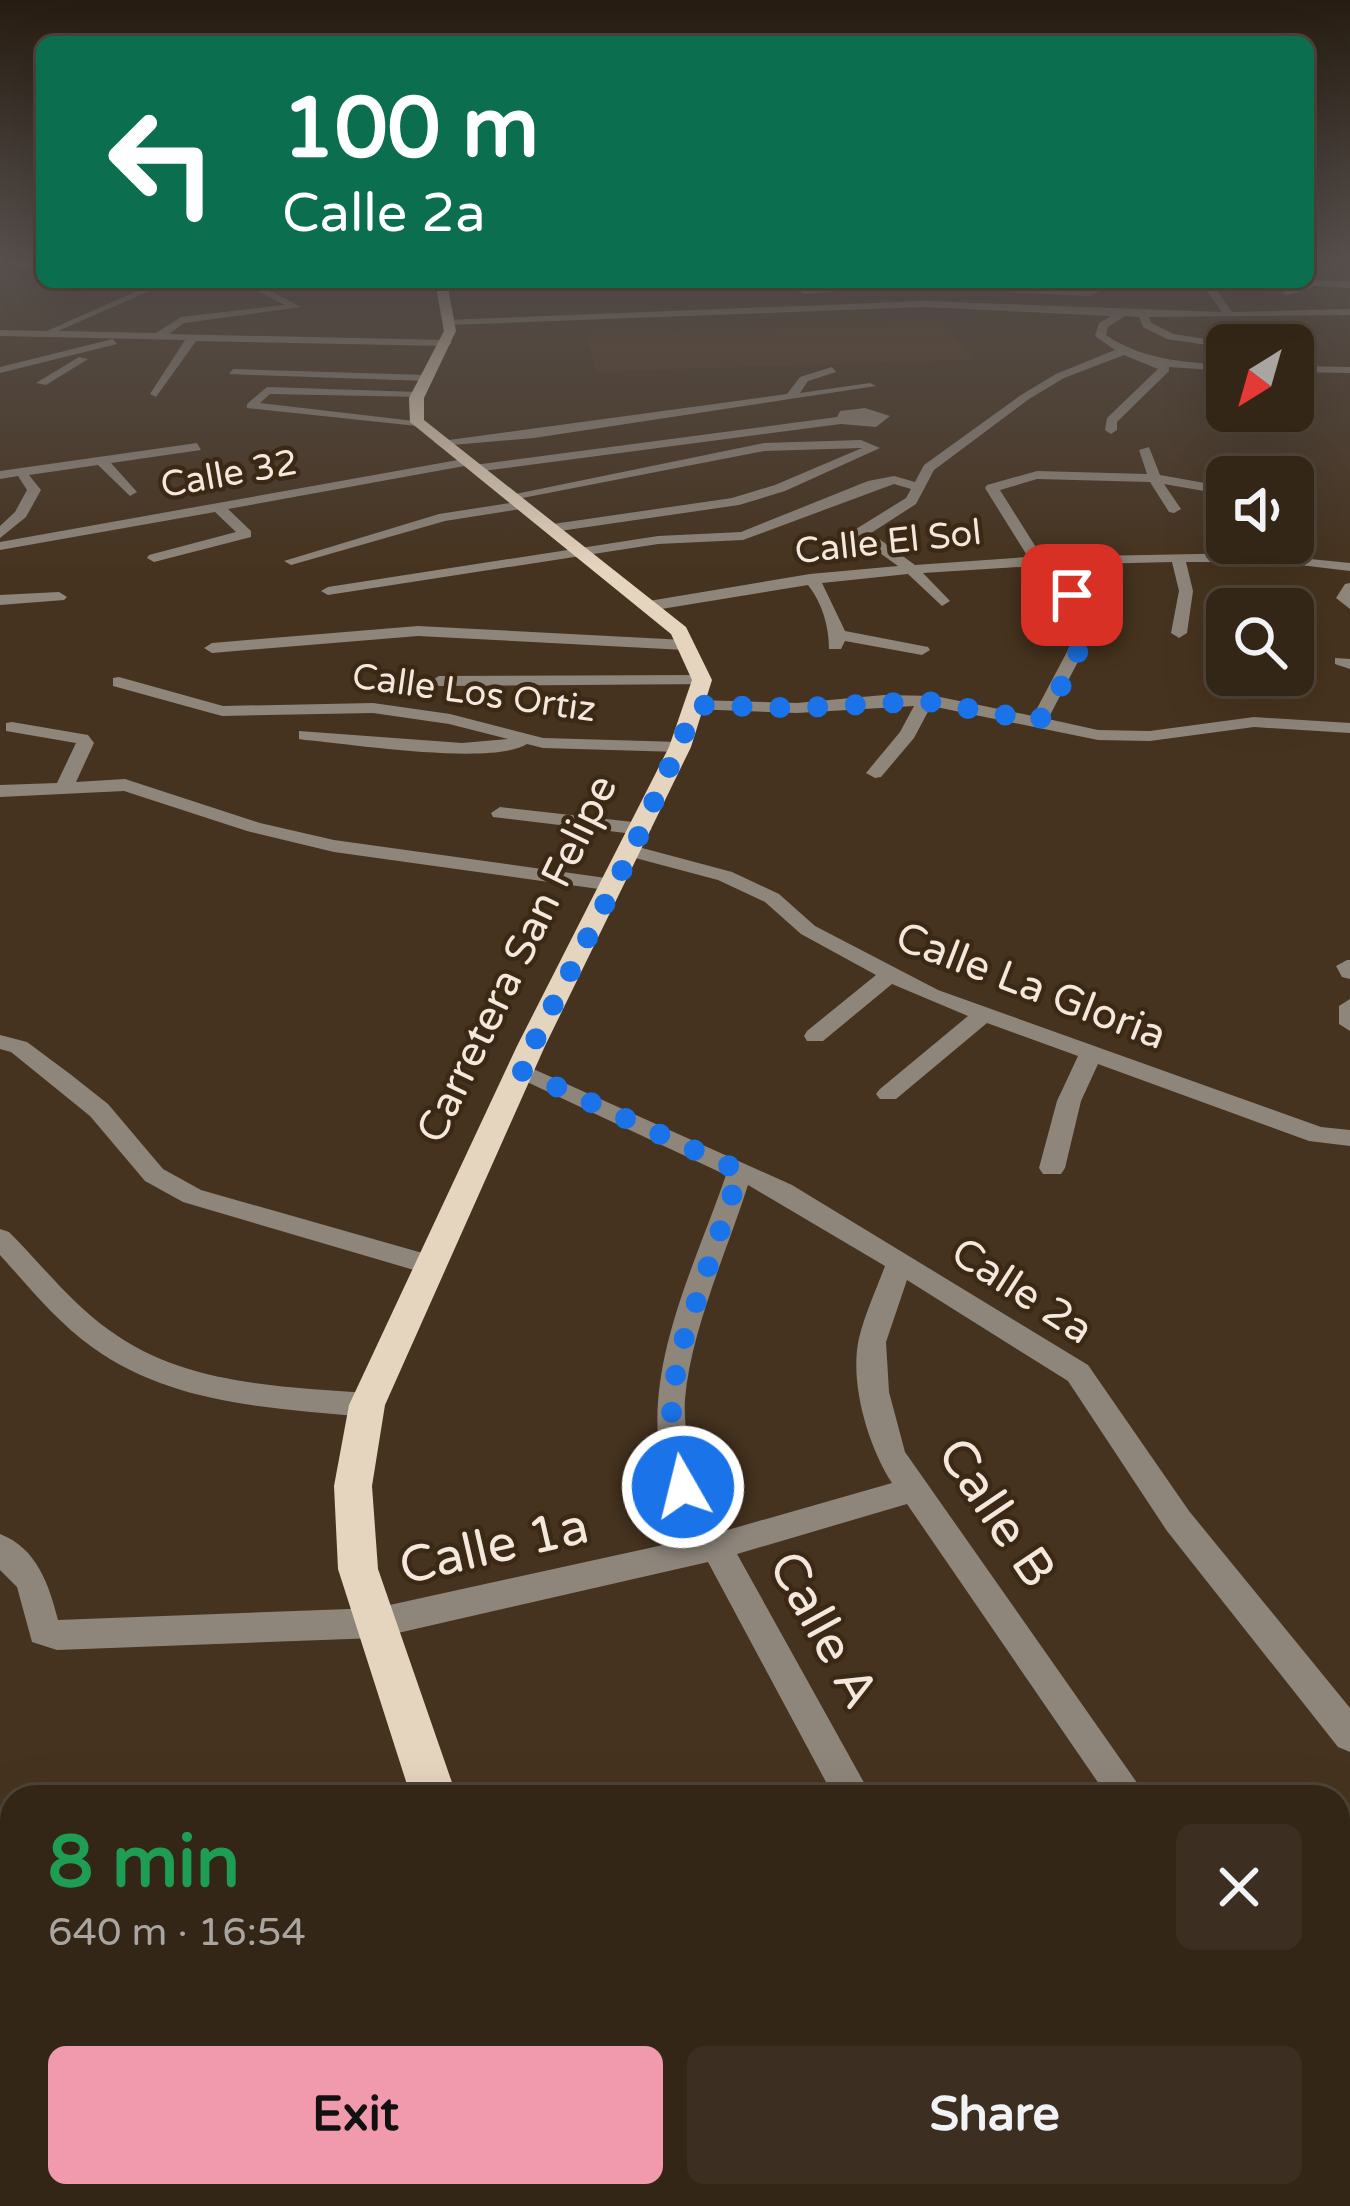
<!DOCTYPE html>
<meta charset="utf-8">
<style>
body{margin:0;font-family:"Varela Round",sans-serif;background:#3c2e20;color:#f1f3f6;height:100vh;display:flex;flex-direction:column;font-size:45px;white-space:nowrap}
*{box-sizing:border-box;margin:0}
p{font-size:39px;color:#a9a5a1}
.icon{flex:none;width:66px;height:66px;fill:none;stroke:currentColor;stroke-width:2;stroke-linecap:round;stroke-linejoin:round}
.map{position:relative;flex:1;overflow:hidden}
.details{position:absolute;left:0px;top:1785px;width:1350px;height:423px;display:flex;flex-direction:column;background:#342617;border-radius:36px 36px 0 0;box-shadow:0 12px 48px #0002,0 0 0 3px #4e4336}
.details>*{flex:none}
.top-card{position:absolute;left:36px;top:36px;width:1278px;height:252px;border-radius:18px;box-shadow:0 12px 48px #0002,0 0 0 3px #4e4336;background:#0b6e4f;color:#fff;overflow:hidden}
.needle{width:78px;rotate:217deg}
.controls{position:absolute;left:1206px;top:324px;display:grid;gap:24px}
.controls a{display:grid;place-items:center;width:108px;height:108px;border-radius:18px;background:#342617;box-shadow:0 12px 48px #0002,0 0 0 3px #4e4336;font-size:60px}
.pin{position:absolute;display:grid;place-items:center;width:102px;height:102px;color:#fff;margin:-51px;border-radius:24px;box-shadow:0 6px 18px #0006}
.me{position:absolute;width:132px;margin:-66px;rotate:352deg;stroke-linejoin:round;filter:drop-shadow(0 0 9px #0008)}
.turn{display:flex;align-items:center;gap:42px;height:252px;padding:0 48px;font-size:54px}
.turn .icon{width:156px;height:156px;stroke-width:2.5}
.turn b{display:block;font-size:84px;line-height:102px}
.round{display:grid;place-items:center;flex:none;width:126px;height:126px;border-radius:18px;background:#3c2e20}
.overview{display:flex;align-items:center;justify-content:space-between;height:204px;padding:0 48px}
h1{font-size:72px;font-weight:800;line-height:90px;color:#1e9e55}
.button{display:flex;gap:24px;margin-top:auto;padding:24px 48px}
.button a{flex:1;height:138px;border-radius:18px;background:#f29aad;color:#111;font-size:48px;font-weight:800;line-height:138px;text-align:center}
.button a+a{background:#3c2e20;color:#f1f3f6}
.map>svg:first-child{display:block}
</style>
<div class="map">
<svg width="1350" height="2206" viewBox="0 0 1350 2206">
<rect width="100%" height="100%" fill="#46331f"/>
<!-- built -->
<path fill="#50381e" d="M 943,323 L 976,359 L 597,372 L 586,335 Z"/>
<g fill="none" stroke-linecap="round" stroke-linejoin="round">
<!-- street -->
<path fill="#8e867b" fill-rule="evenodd" d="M 0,260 L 42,260 L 42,266 L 23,268 Z
M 1314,280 L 1350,282 L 1350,288 L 1315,286 L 1286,296 L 1281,293 Z
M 157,282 L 170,282 L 58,331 L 156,333 L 181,317 L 285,305 L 240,282 L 253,282 L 301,307 L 184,323 L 169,334 L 447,340 L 452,343 L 447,346 L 196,341 L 156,397 L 150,394 L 185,340 L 0,336 L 0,330 L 47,331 Z
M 321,282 L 405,282 L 318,288 L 313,285 Z
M 506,282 L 598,282 L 442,290 L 437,287 Z
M 782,282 L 806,288 L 852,290 L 804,294 Z
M 922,282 L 980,284 L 985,287 L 925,289 L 920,286 Z
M 1105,282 L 1118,282 L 1090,296 L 1001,292 L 1088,290 Z
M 1201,282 L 1211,282 L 1232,312 L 1350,309 L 1350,315 L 1149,317 L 1151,323 L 1174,334 L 1231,343 L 1227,348 L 1167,339 L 1143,327 L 1139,317 L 1125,316 L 1108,327 L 1106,335 C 1143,360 1183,362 1227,365 L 1227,371 L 1169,367 L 1169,371 L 1117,422 L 1117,430 L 1111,434 L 1105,430 L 1107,418 L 1158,369 L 1124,355 L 1064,378 L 1029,399 L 934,470 L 916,504 L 871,533 L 915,565 L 1028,557 L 985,488 L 987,485 L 1037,471 L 1147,474 L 1139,450 L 1149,447 L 1160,475 L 1227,487 L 1227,495 L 1164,484 L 1181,509 L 1174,513 L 1169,512 L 1150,482 L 1037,479 L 1000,490 L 1042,557 L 1250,553 L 1350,563 L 1350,571 L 1275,562 L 1186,562 L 1193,591 L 1187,633 L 1179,638 L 1171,633 L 1179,591 L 1172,562 L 1049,565 L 1088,609 L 1095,629 L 1048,719 L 1098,730 L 1150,731 L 1254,717 L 1350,723 L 1350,733 L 1254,727 L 1150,741 L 1098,740 L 931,706 L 914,738 L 881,777 L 875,778 L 866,773 L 900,732 L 914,706 L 797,713 L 691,709 L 691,701 L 697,700 L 797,703 L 884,695 L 935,696 L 1033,716 L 1079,629 L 1076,613 L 1034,566 L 923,573 L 950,601 L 942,606 L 908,574 L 822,583 L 845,631 L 928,647 L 930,650 L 922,655 L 845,641 L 841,649 L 829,649 C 829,628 823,604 808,585 L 649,611 L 641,606 L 649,601 L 810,574 L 898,566 L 859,538 L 856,529 L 906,498 L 911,489 L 894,484 L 743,540 L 658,544 L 328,595 L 321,591 L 328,587 L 658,536 L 741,532 L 868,481 L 894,476 L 915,482 L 924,465 L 1021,395 L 1056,374 L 1115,350 L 1095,336 L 1099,323 L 1111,316 L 924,307 L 449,325 L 445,320 L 924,301 L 1222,312 Z
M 113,339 L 117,344 L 0,373 L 0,367 Z
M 79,357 L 88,359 L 46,385 L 36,383 Z
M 1293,366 L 1350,367 L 1350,373 L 1293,372 Z
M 832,367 L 836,372 L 808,381 L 800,393 L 870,383 L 876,386 L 534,438 L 440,446 L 434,442 L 787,394 L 800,377 Z
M 233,369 L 427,375 L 433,378 L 427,381 L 229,374 Z
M 267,387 L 418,392 L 422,397 L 270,394 L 260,403 L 423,422 L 417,426 L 247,408 L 247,404 Z
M 865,408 L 890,416 L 876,427 L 841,424 L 475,472 L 470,465 L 228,509 L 251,531 L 251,537 L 154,562 L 147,558 L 149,555 L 236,532 L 215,512 L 0,550 L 0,542 L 469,458 L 474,465 L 837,417 L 840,411 Z
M 1251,411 L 1263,411 L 1277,427 L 1267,430 Z
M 861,440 L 880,448 L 785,491 L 739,505 L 553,532 L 546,528 L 553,524 L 732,498 L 775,485 L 862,448 L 764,451 L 512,500 L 505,496 L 764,443 Z
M 197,443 L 201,450 L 111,463 L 137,492 L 130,496 L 98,465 L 29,475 L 41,490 L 26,517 L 0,538 L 0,526 L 15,512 L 27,490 L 18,476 L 0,479 L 0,471 Z
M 522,501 L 529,505 L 527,508 L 445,521 L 291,565 L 284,561 L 439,514 Z
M 1350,583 L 1350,609 L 1336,598 L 1345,584 Z
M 59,592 L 67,597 L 64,600 L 0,605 L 0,595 Z
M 418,626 L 685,640 L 693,645 L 685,650 L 418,636 L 212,653 L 204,648 L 212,643 Z
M 1335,658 L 1350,659 L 1350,669 L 1335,664 Z
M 702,675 L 710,680 L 708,684 L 439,686 L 431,681 L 439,676 Z
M 119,677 L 223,706 L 373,703 L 450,714 L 543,738 L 680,742 L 689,747 L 680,752 L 543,748 L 527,744 C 493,766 351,744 305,740 L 299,739 L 299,731 L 462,743 L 508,739 L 449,724 L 373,713 L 222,716 L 113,686 L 113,678 Z
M 12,722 L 88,735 L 94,743 L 76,782 L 125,779 L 260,823 L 334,840 L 613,879 L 623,885 L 613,891 L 334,852 L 247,831 L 124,791 L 0,797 L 0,785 L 57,783 L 76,743 L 6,731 L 6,723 Z
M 500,807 L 642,823 L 652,829 L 642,835 L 493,817 L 491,813 Z
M 631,845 L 732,872 L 779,894 L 815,926 L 938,990 L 1321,1127 L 1350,1130 L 1350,1146 L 1309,1141 L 1098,1064 L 1081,1101 L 1065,1168 L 1061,1174 L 1043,1174 L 1039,1168 L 1057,1101 L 1078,1056 L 987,1023 L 896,1099 L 880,1099 L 876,1094 L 880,1089 L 968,1016 L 892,984 L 823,1041 L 807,1041 L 804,1036 L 807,1031 L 876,975 L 801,934 L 765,902 L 718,880 L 624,855 L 621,851 Z
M 1347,960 L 1350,960 L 1350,979 L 1342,977 L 1336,966 Z
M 1350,999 L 1350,1031 L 1339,1024 L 1339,1006 Z
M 0,1035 L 27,1042 L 70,1074 L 108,1104 L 163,1169 L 201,1190 L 440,1258 L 444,1265 L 440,1272 L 431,1275 L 183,1202 L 145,1181 L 90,1116 L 11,1052 L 0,1049 Z
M 520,1063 L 792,1185 L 1088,1365 L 1189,1511 L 1350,1708 L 1350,1752 L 1338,1747 L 1167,1531 L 1068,1381 L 907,1280 L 886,1342 L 889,1392 L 905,1452 L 1147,1797 L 1108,1797 L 907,1504 L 737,1554 L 872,1797 L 834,1797 L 708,1562 L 376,1638 L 57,1650 L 32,1642 L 17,1587 L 0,1570 L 0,1534 C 37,1548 49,1585 58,1620 L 376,1608 L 695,1538 C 686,1522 674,1505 668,1488 C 633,1384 693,1272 726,1175 L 512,1075 L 508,1070 L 512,1065 ZM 748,1185 L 885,1266 C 876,1290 865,1314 859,1338 C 849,1382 868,1446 892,1483 L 724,1531 C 702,1493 682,1444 685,1399 C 691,1330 727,1251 748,1185 Z
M 0,1229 L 9,1232 C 42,1265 71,1303 109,1330 C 184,1385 278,1386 367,1393 L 377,1397 L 382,1405 L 377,1413 L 367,1417 C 272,1408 172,1405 92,1347 C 57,1322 29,1287 0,1255 Z
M 0,1921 L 12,1922 L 12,1960 L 0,1959 Z
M 1338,2059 L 1350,2064 L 1350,2117 L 1338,2112 Z
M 1064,2196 L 1110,2196 L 1114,2206 L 1069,2206 Z"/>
<!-- primary -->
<path fill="#e5d4be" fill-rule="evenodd" d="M 435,282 L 447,282 L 456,331 L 424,398 L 424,420 L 686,627 L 712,680 L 691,747 L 545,1046 L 385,1405 L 372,1486 L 378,1569 L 457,1797 L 411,1797 L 338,1569 L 334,1486 L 349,1405 L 517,1046 L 669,747 L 692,680 L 671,634 L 410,422 L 409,398 L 444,331 Z
M 563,2196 L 618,2196 L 622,2206 L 567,2206 Z"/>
</g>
<!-- sky -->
<linearGradient id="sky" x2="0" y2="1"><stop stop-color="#261c11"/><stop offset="0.46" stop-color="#57504d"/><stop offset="1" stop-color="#57504d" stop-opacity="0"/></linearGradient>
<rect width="1350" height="569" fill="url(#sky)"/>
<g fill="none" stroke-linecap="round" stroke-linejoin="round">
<!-- route -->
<path stroke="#1a73e8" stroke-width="21" stroke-dasharray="0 37.8" d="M 683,1487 L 670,1402 L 682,1345 L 740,1171 L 520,1070 L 632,851 L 697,705 L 797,708 L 925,701 L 1039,721 C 1062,683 1101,637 1072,595"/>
</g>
<g text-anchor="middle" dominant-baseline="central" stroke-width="9" stroke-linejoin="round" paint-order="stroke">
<!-- far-street labels -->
<g font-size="36" fill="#f4e8dc" stroke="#3b2915">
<text transform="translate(229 474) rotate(-10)">Calle 32</text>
<text transform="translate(888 542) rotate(-6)">Calle El Sol</text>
<text transform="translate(474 693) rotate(8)">Calle Los Ortiz</text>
</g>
<!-- street labels -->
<g font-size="42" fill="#f4e8dc" stroke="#3b2915">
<text transform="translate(517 959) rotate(-64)">Carretera San Felipe</text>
<text transform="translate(1031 986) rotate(21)">Calle La Gloria</text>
<text transform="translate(1022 1291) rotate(33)">Calle 2a</text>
</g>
<!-- near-street labels -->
<g font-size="51" fill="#f4e8dc" stroke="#3b2915">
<text transform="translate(996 1513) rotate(56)">Calle B</text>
<text transform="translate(494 1547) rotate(-13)">Calle 1a</text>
<text transform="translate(823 1630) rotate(61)">Calle A</text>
</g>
</g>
</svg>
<div class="controls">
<a><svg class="needle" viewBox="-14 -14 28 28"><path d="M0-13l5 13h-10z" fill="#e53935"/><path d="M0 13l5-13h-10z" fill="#a9a5a1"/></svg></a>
<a><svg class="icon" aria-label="sound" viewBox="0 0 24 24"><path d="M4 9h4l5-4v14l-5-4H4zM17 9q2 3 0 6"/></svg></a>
<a><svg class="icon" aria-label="search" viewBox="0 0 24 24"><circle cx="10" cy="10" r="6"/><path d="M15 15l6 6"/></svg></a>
</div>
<div class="pin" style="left:1072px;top:595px;background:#d93025"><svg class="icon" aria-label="arrive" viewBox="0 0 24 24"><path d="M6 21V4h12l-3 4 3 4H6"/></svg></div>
<svg class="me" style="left:683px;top:1487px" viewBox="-20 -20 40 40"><circle r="17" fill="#1a73e8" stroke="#fff" stroke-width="3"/><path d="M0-11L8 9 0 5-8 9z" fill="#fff"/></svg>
<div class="top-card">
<div class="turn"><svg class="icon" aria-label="left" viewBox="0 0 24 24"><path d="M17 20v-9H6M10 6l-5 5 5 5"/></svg><div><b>100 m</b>Calle 2a</div></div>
</div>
<section class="details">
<div class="overview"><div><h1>8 min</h1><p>640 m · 16:54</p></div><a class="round"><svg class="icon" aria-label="close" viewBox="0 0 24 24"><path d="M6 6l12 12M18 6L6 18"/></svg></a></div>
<div class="button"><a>Exit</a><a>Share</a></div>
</section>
</div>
